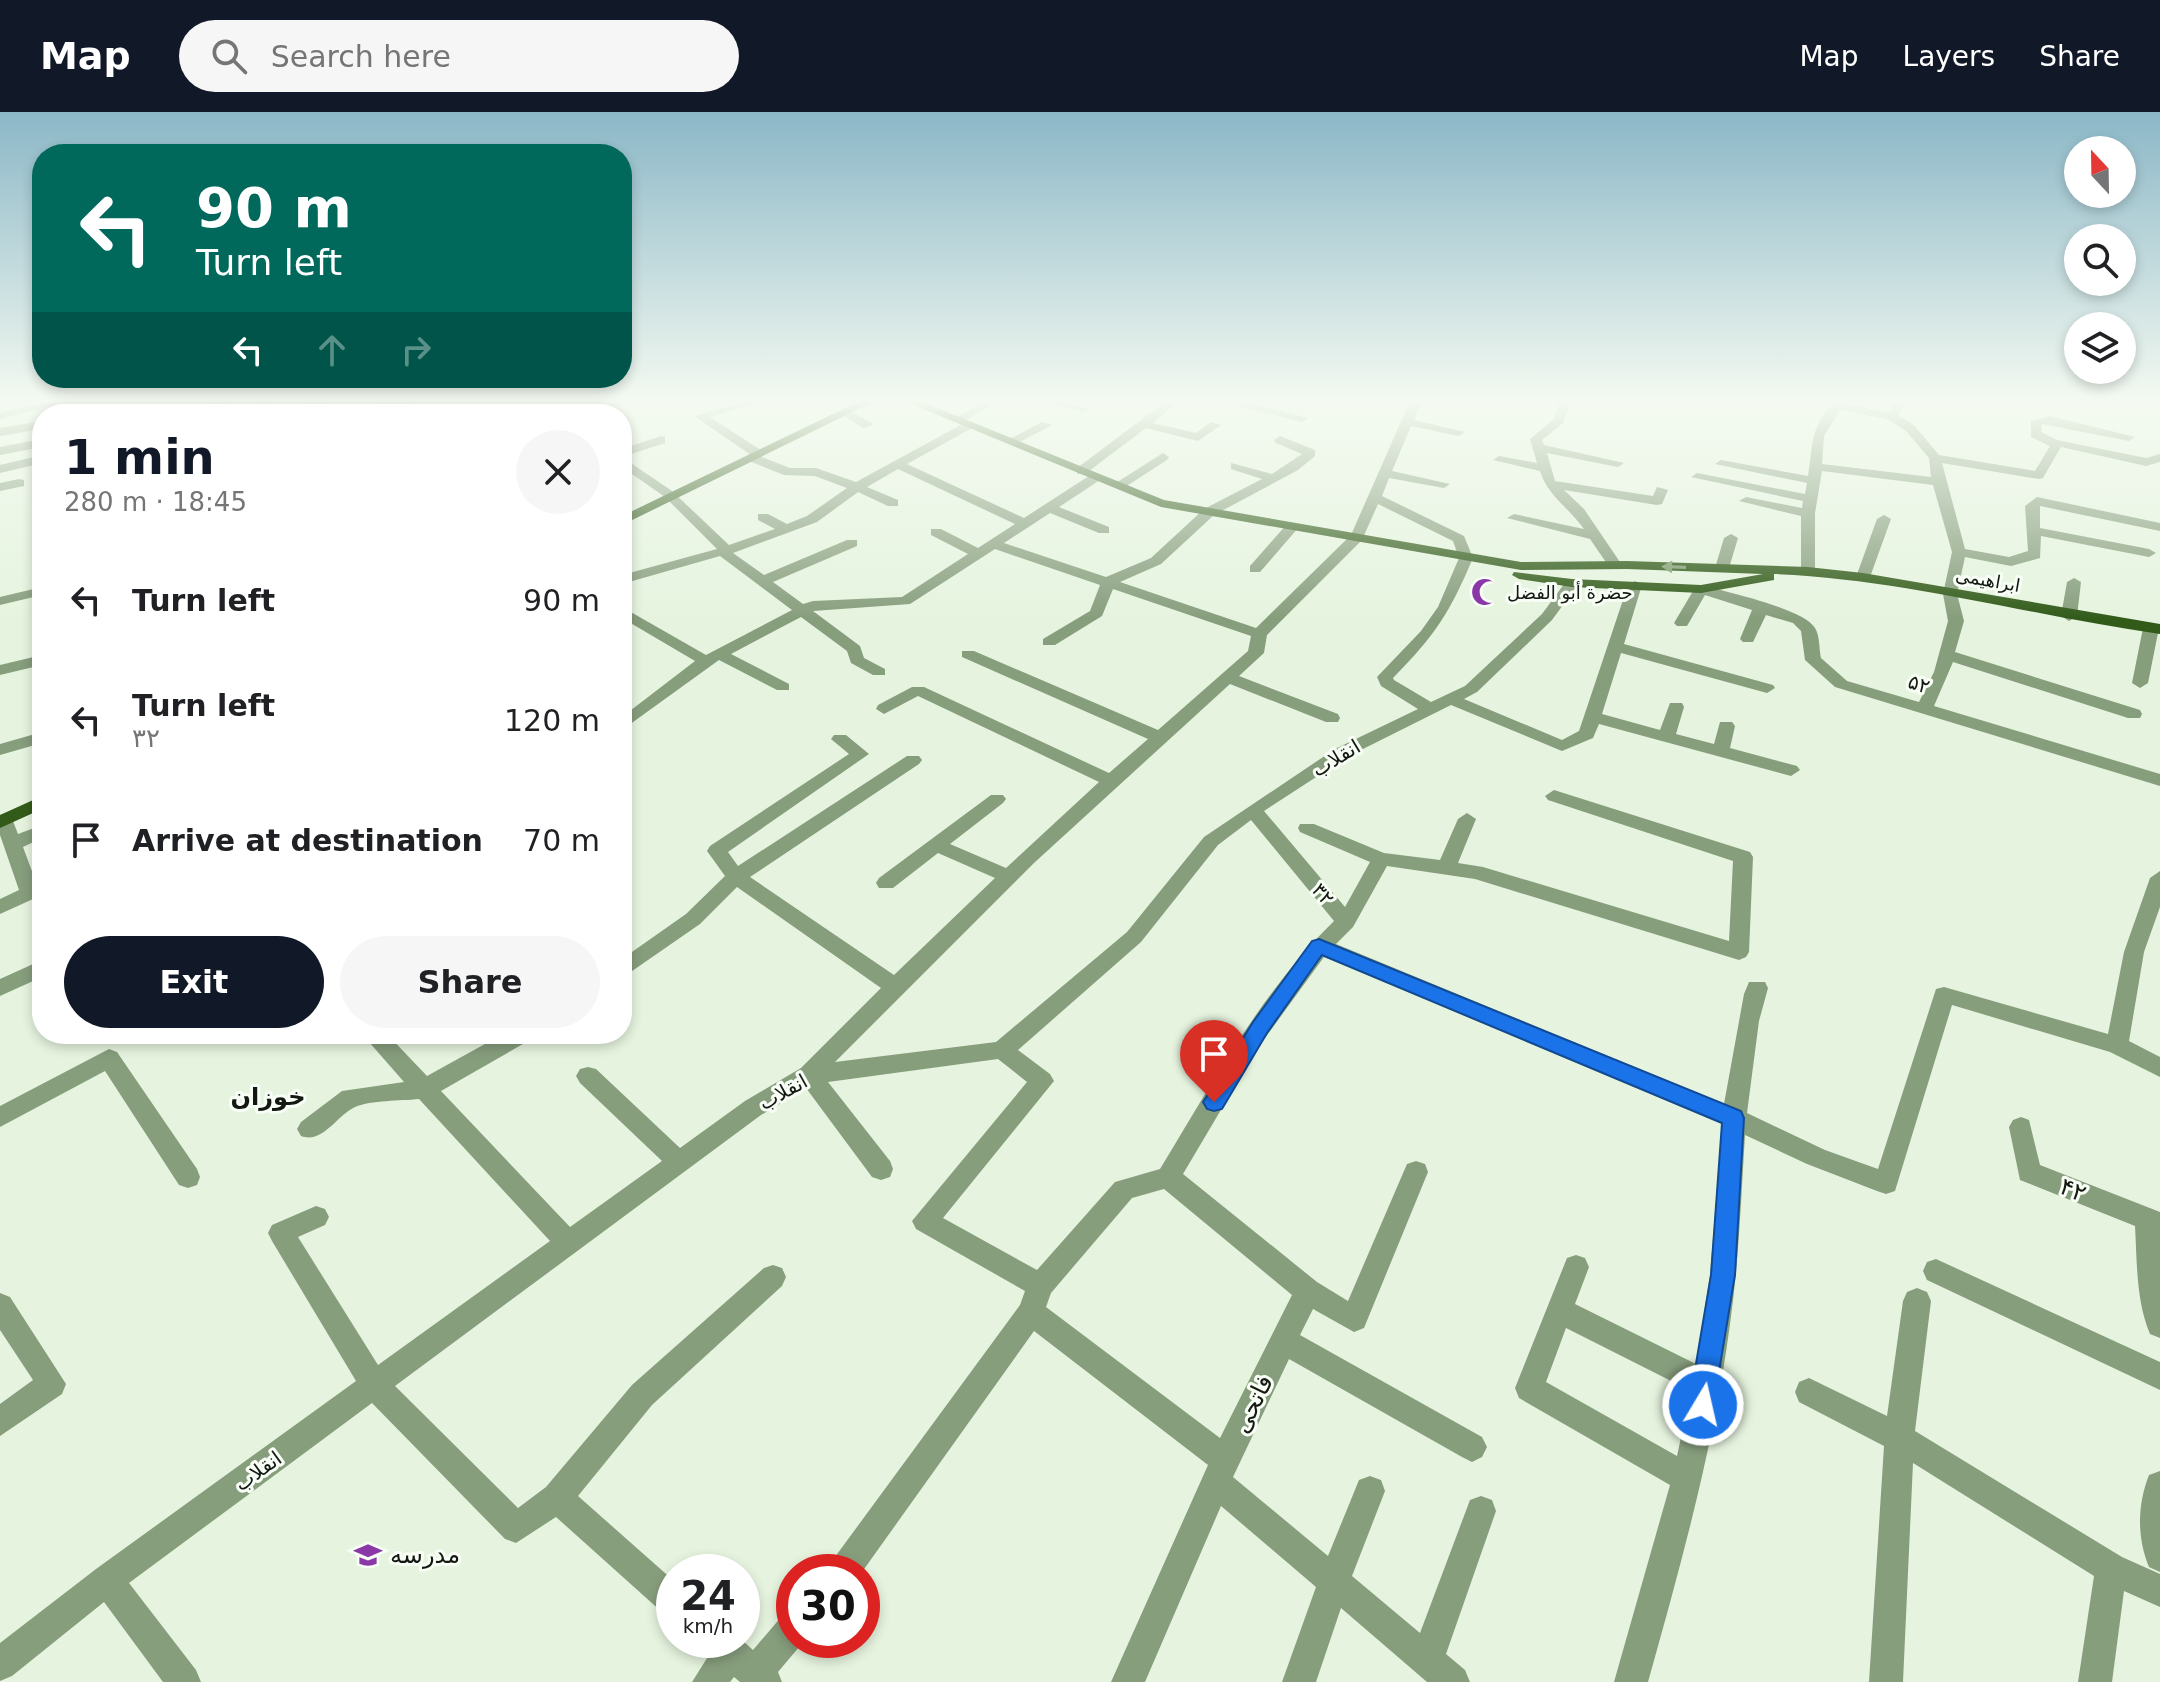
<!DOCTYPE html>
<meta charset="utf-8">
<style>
body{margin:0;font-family:"DejaVu Sans",Vazirmatn,sans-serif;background:#f6f6f6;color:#202124;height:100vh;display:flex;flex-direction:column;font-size:30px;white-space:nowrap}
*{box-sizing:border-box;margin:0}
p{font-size:26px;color:#757577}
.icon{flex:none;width:44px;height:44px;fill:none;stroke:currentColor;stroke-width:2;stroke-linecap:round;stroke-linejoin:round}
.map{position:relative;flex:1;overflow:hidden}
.sheet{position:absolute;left:32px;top:292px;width:600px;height:640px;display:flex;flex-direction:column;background:#fff;border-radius:32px;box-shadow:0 4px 12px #0003}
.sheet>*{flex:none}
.banner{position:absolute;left:32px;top:32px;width:600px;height:244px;border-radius:32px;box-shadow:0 4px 12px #0003;background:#00695c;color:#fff;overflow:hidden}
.needle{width:52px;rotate:338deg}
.controls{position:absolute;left:2064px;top:24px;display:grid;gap:16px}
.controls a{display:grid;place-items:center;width:72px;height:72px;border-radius:50%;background:#fff;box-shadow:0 4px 12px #0003;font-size:40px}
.speed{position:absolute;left:656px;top:1442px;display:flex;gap:16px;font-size:40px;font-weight:700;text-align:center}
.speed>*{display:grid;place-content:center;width:104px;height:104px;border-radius:50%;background:#fff;box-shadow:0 4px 12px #0003;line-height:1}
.speed small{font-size:20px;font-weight:400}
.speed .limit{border:12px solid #d22;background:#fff;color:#111}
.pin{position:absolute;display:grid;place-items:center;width:68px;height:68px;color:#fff;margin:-82px -34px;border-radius:50% 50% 50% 0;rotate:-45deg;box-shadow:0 0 8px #0007}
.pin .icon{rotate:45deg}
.me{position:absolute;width:88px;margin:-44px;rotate:9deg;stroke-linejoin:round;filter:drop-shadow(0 0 6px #0008)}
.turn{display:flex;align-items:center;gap:28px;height:168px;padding:0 32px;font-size:36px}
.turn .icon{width:104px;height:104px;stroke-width:2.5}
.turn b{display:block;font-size:56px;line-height:68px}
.lanes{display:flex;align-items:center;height:76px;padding:0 32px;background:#0003;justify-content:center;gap:40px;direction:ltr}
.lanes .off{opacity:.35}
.round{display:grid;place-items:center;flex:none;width:84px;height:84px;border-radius:42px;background:#f6f6f6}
.overview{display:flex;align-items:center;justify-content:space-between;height:136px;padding:0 32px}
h1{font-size:48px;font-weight:800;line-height:60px;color:#111827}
.action{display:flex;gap:16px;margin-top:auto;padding:16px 32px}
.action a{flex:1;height:92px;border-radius:48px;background:#111827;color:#fff;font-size:32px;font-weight:800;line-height:92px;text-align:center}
.action a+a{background:#f6f6f6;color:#202124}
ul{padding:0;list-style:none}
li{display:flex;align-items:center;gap:24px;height:120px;padding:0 32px}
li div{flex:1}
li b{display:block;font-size:30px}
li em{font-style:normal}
header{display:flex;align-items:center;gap:48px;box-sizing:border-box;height:112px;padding:0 40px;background:#111827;color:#fff}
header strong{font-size:38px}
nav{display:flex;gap:44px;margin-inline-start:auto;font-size:28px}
.search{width:560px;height:72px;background:#f6f6f6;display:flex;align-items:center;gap:20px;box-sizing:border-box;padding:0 28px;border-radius:44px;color:#757577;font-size:30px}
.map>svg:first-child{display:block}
</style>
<header>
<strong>Map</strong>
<div class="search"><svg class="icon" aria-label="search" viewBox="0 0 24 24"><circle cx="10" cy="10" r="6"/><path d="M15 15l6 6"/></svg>Search here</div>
<nav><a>Map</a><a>Layers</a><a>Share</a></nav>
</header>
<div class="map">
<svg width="2160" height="1570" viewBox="0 0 2160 1570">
<rect width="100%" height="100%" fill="#e6f4df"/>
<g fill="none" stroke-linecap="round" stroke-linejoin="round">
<!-- minor -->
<path fill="#879e7d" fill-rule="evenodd" d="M 59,287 L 81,287 L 0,307 L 0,301 Z
M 224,287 L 245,287 L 192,302 L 171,302 Z
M 255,287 L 267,287 L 277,298 L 322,287 L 343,287 L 289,302 L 268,302 Z
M 753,287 L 773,287 L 710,305 L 759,337 L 761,340 L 757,343 L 790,356 L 816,356 L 856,370 L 968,309 L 972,310 L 972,316 L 907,352 L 1024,406 L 1092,362 L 1100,362 L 1100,368 L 1059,395 L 1109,415 L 1109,421 L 1099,421 L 1050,401 L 1004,431 L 1106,465 L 1151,446 L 1204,397 L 1262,367 L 1231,357 L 1231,351 L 1272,362 L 1302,342 L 1276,331 L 1274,328 L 1280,324 L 1315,338 L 1315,344 L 1298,358 L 1214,403 L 1161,452 L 1120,470 L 1256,516 L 1351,423 L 1411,287 L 1423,287 L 1414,308 L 1465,320 L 1459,324 L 1411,314 L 1392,359 L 1450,372 L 1444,376 L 1389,366 L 1382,384 L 1464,424 L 1473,446 C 1449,502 1436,522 1393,566 L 1394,568 L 1431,590 L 1465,574 L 1542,502 L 1567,468 L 1577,468 L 1579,471 L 1552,508 L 1477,580 L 1464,587 L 1562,628 L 1579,619 L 1628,473 L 1635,469 L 1642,473 L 1624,532 L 1773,573 L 1775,576 L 1767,581 L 1621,541 L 1602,602 L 1660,618 L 1670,591 L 1682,591 L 1684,595 L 1676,622 L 1714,632 L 1720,610 L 1732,610 L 1735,614 L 1730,636 L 1797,654 L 1800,658 L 1791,664 L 1599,612 L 1593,626 L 1562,639 L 1451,593 L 1347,645 L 1264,699 L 1345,795 L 1370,750 L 1300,720 L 1298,716 L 1300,712 L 1314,712 L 1384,741 L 1440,748 L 1458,707 L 1467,701 L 1476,707 L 1458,751 L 1483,755 L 1729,829 L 1733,749 L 1548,688 L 1545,684 L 1554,678 L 1750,740 L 1753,745 L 1749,840 L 1746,845 L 1739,848 L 1475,767 L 1387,754 L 1353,815 L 1336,832 L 1724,992 L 1744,882 L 1749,870 L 1765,870 L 1768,876 L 1759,909 L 1747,1001 L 1825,1038 L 1878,1057 L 1936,877 L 1944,875 L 2108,922 L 2124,840 L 2150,766 L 2160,759 L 2160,795 L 2144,840 L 2129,929 L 2160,945 L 2160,965 L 2110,940 L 1952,893 L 1895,1079 L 1886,1082 L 1877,1079 L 1807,1052 L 1745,1023 C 1741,1086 1739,1149 1730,1212 C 1714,1334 1681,1452 1648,1570 L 1614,1570 L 1670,1373 L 1519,1286 L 1515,1276 L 1567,1146 L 1576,1143 L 1585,1146 L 1589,1155 L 1575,1192 L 1696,1252 L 1710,1163 L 1722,1012 L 1324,845 L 1257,937 L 1183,1062 L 1317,1170 L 1348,1189 L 1407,1052 L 1416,1049 L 1425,1052 L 1428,1060 L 1364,1216 L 1354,1220 L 1313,1197 L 1300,1223 L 1482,1325 L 1487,1335 L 1482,1345 L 1472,1350 L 1462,1345 L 1289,1247 L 1233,1365 L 1328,1444 L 1359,1368 L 1370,1364 L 1381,1368 L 1385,1379 L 1352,1464 L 1420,1521 L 1470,1388 L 1481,1384 L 1492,1388 L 1496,1399 L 1446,1542 L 1465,1558 L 1470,1570 L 1427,1570 L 1341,1496 L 1316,1570 L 1282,1570 L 1316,1475 L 1221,1394 L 1145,1570 L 1111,1570 L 1208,1353 L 1034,1219 L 862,1460 L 827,1460 L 832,1449 L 1020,1193 L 1025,1179 L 916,1117 L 912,1109 L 1027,970 L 998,947 L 828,970 L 890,1049 L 893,1057 L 890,1065 L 881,1068 L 872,1065 L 806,976 L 761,1003 L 395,1274 L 518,1396 L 546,1375 L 632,1273 L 764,1156 L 773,1153 L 782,1156 L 786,1165 L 782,1174 L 652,1293 L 578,1384 L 674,1469 L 674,1506 L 663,1501 L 556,1405 L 516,1431 L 505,1427 L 372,1291 L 129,1471 L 196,1558 L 201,1570 L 163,1570 L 104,1490 L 12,1564 L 0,1569 L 0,1531 L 96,1457 L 356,1269 L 272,1129 L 268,1121 L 272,1113 L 316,1094 L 325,1097 L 329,1105 L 325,1113 L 298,1125 L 378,1253 L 550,1129 L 419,987 C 400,989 372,988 355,995 C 336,1004 323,1032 301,1024 L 297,1017 L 301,1010 L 342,979 L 404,970 L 362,922 L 387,922 L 427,964 L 503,922 L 533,922 L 530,928 L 441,979 L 570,1115 L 662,1049 L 580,971 L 576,964 L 580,957 L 588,955 L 596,957 L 680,1036 L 745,989 L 801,956 L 881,876 L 737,775 L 700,812 L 622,866 L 622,847 L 686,802 L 725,764 L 707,739 L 710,734 L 849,642 L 831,627 L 834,623 L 846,623 L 869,642 L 728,740 L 738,754 L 907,644 L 919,644 L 922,648 L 919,652 L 750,765 L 894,863 L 995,766 L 938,741 L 893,776 L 879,776 L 876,771 L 879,766 L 991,683 L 1003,683 L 1006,687 L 1003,691 L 950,732 L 1006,756 L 1099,670 L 918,584 L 884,602 L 876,597 L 878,593 L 912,575 L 924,575 L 1109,661 L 1148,627 L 962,545 L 962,539 L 974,539 L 1158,618 L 1248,539 L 1251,524 L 1113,477 L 1102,504 L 1055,533 L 1043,533 L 1043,527 L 1090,499 L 1100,473 L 995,437 L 910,492 L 813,499 L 860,534 L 864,546 L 885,557 L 885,563 L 873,563 L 851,551 L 847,539 L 801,505 L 731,542 L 789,572 L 789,578 L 777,578 L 719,548 L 622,618 L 622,605 L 695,549 L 622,506 L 622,495 L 706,543 L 792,498 L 720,444 L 622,472 L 622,463 L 717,437 L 665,385 L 622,355 L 622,345 L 672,379 L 729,433 L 775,417 L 758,408 L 758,402 L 768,402 L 787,412 L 807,404 L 847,376 L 815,364 L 784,363 L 749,349 L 747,346 L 751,343 L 694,304 ZM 898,357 L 1015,412 L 978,436 L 941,417 L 931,417 L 931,423 L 968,442 L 902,485 L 813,489 L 803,492 L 773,470 L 857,434 L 857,428 L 847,428 L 764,463 L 733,441 L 817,410 L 858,380 L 888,394 L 898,394 L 898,388 L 867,375 ZM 1378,392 L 1453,429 L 1459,446 L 1438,495 L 1421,519 L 1377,565 L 1381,574 L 1418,597 L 1335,637 L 1204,725 L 1127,820 L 996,930 L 835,950 L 1034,751 L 1230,572 L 1326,610 L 1338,610 L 1340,606 L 1338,602 L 1239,564 L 1264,541 L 1267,523 L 1362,428 ZM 1251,708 L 1334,809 C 1262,879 1213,970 1160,1057 L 1115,1070 L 1037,1158 L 943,1106 L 1054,969 L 1050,962 L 1018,938 L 1141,830 L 1218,733 ZM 1164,1077 L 1292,1183 L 1220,1326 L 1046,1195 L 1051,1181 L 1132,1086 ZM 1566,1216 L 1691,1279 L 1677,1344 L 1546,1270 Z
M 987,287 L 1001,287 L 961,311 L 951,309 Z
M 1037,287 L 1057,287 L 1089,297 L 1083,300 Z
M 1169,287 L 1182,287 L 1153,311 L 1196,321 L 1211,310 L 1221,313 L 1198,329 L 1146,316 L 1085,362 L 1077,362 L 1077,356 Z
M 1212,287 L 1234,287 L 1308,306 L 1302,310 Z
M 1455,287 L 1477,287 L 1480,290 L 1474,293 Z
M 1560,287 L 1572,287 L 1563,311 L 1542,328 L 1544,333 L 1624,351 L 1618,355 L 1547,341 L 1555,369 L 1653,384 L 1657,375 L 1668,378 L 1662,392 L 1657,393 L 1564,378 L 1584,397 L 1622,453 L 1620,456 L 1610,456 L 1590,427 L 1507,406 L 1514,402 L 1584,417 C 1570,397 1547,383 1540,359 L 1493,348 L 1499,344 L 1537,351 L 1530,327 L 1554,307 Z
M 1838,287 L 1850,287 L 1846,292 L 1888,300 L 1898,287 L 1909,287 L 1898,303 L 1914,313 L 1939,343 L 2035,359 L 2050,334 L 2031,325 L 2031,309 L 2050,304 L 2135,325 L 2129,329 L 2042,312 L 2041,320 L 2057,328 L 2146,346 L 2160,342 L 2160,350 L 2146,354 L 2061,335 L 2043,366 L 2039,367 L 1942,351 L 1965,437 L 2009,445 L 2028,439 L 2025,394 L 2037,385 L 2160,411 L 2160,419 L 2040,394 L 2040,416 L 2149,437 L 2156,441 L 2149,445 L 2041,424 L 2040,446 L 2011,454 L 1965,445 L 1957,482 L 1964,509 L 1955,540 L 2140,598 L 2142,602 L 2140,606 L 2128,606 L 1953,550 L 1934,594 L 2160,662 L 2160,674 L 1835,575 L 1805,548 L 1801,519 L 1793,511 L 1766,503 L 1753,530 L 1743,530 L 1740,527 L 1752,498 L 1705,483 L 1687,514 L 1677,514 L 1674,511 L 1696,474 L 1706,474 C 1730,481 1804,497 1815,516 C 1820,524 1819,537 1821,546 L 1847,569 L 1919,590 L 1934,560 L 1948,509 L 1943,482 L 1952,440 L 1933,373 L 1822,359 L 1815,401 L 1815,459 L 1808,463 L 1801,459 L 1801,404 L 1739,389 L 1746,385 L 1802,396 L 1803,389 L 1691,365 L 1697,361 L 1805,382 L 1807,371 L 1715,352 L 1721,348 L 1808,364 C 1814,329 1809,314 1838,287 ZM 1840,298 L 1887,307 L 1906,319 L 1929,346 L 1931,365 L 1822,352 L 1824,324 Z
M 109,297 L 113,298 L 113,302 L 95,302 Z
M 847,298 L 871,310 L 873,313 L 863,316 L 843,303 L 841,301 Z
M 42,309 L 42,317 L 0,324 L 0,316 Z
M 1042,310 L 1052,313 L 1014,333 L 1004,330 Z
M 661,324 L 665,325 L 665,331 L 622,345 L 622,337 Z
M 42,327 L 42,335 L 0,343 L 0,335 Z
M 1163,341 L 1169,345 L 1167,348 L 1122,377 L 1111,374 Z
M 42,343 L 42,351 L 0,361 L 0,353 Z
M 19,367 L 24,368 L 24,374 L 0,379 L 0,371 Z
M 1884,403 L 1891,407 L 1870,465 L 1868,468 L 1858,468 L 1856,465 L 1877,407 Z
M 1287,412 L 1299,415 L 1260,460 L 1250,460 L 1250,454 Z
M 1731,422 L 1738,426 L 1729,456 L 1727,459 L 1717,459 L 1715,456 L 1724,426 Z
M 2074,466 L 2081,470 L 2077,504 L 2069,509 L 2061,504 L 2067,470 Z
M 42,475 L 42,483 L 0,493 L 0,485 Z
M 2151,511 L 2159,516 L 2148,571 L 2140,576 L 2132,571 L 2143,516 Z
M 42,543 L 42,553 L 0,563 L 0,553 Z
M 42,620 L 42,631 L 0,643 L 0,632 Z
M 4,702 L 11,704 L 18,722 L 42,713 L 42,726 L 23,735 L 36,770 L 42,770 L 42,783 L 0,802 L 0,787 L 19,778 L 0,723 L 0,703 Z
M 42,848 L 42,865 L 0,884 L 0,867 Z
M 109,937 L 117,940 L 197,1057 L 200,1065 L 197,1073 L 188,1076 L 179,1073 L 105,959 L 0,1015 L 0,994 Z
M 2021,1005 L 2029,1008 L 2040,1053 L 2160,1100 L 2160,1226 L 2150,1222 C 2136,1189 2137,1149 2135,1114 L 2020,1068 L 2009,1015 L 2013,1008 Z
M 1936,1147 L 2160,1250 L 2160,1278 L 1927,1168 L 1923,1159 L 1927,1150 Z
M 1917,1176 L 1927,1180 L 1931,1189 L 1915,1319 L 2122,1445 L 2160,1462 L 2160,1495 L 2124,1479 L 2112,1570 L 2078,1570 L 2094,1464 L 1913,1351 L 1903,1570 L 1869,1570 L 1884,1334 L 1799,1290 L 1795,1280 L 1799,1270 L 1809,1266 L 1887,1304 L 1903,1189 L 1907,1180 Z
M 0,1181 L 10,1185 L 66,1272 L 62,1282 L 0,1324 L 0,1292 L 33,1268 L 0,1218 Z
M 2160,1359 L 2160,1460 L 2149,1455 C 2137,1426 2137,1393 2149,1363 Z
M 794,1500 L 794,1528 L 805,1528 L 778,1560 L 782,1570 L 740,1570 L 734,1565 L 730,1570 L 692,1570 L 709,1543 L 701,1528 L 742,1528 L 753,1538 L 782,1504 Z"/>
<!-- major -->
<path fill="#325b1a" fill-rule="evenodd" d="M 864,287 L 879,287 L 622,413 L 622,404 Z
M 899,287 L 915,287 L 1164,388 L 1521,450 L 1627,449 L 1808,455 L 1863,461 L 2160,512 L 2160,522 C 2032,504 1904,467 1774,462 L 1774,468 L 1701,481 L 1572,475 L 1519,467 L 1512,463 L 1514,460 L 1572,467 L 1701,473 L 1763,462 L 1627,457 L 1521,458 L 1161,395 Z
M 42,684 L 42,697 L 0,716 L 0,703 Z"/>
</g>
<!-- wall -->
<path fill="#adb9a8" d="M 369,287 L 426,287 L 384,299 Z"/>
<!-- shaded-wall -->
<path fill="#8d9688" d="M 380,287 L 426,287 L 384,299 Z"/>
<!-- one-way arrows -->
<defs><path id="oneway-solid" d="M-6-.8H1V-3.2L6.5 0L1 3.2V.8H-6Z" transform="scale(2)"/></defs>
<use fill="#819c72" href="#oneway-solid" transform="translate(1674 455) rotate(-178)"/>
<!-- sky -->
<linearGradient id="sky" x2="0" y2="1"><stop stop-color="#8bb7c7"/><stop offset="0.57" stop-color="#f4faf1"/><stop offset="1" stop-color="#f4faf1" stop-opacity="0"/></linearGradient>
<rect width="2160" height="507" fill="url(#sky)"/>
<!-- route -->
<path fill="#1a73e8" stroke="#114b97" stroke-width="2" d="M 1319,827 L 1741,999 L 1744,1006 L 1735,1163 L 1712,1302 L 1703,1306 L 1693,1302 L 1689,1293 L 1711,1163 L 1722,1011 L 1322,843 L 1267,921 L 1222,997 L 1214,999 L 1207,997 L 1203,990 L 1207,984 L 1253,910 L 1312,829 Z"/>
<!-- icons -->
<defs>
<g id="mosque-bare" transform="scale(2.16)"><path d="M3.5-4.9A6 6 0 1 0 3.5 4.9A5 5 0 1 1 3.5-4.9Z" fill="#8a38a7" stroke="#f8fef6" stroke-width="2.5" paint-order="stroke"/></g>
<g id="school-bare" transform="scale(2.16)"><path d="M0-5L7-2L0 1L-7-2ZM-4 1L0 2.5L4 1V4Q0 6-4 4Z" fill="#8a38a7" stroke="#f8fef6" stroke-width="2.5" paint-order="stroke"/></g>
</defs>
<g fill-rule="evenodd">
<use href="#mosque-bare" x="1485" y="480"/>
<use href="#school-bare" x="368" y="1443"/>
</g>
<g text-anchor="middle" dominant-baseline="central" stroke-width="6" stroke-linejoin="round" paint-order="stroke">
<!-- far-street labels -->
<g font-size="18" fill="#131811" stroke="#f8fef6">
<text transform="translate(1988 468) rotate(10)">ابراهیمی</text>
</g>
<!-- far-poi labels -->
<g font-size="18" fill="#131811" stroke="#f8fef6" text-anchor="start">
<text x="1507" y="480">حضرة أبو الفضل</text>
</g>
<!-- street labels -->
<g font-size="20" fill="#131811" stroke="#f8fef6">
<text transform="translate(1919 572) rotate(17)">۵۲</text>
<text transform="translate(1336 646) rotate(-31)">انقلاب</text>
<text transform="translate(1323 782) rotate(50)">۳۲</text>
<text transform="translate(783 980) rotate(-29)">انقلاب</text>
<text transform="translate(258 1359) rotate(-36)">انقلاب</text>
</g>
<!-- quarter labels -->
<g font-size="24" font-weight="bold" fill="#131811" stroke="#f8fef6">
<text x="268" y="985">خوزان</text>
</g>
<!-- near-street labels -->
<g font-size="24" fill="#131811" stroke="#f8fef6">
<text transform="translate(2073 1078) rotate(22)">۴۲</text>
<text transform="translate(1253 1292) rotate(-64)">فاتحی</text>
</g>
<!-- near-poi labels -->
<g font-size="24" fill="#131811" stroke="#f8fef6" text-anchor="start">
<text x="390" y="1443">مدرسه</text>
</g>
</g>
</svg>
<div class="controls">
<a><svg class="needle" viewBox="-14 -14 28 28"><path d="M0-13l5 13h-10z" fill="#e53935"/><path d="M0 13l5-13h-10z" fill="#757577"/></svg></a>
<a><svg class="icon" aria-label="search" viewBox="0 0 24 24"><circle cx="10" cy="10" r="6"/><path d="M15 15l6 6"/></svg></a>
<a><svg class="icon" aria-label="layers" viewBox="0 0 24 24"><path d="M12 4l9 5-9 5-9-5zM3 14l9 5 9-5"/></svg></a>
</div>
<div class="speed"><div>24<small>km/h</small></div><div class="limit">30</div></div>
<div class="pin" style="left:1214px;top:990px;background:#d93025"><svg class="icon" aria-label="arrive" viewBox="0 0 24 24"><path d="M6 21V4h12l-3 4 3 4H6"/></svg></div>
<svg class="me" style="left:1703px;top:1293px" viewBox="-20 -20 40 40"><circle r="17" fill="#1a73e8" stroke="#fff" stroke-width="3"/><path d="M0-11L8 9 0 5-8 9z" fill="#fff"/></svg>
<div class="banner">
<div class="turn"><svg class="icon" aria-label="left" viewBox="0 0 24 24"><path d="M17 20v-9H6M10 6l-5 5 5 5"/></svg><div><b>90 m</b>Turn left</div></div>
<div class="lanes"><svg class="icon" aria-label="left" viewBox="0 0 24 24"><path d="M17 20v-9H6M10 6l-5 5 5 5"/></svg><svg class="icon off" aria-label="ahead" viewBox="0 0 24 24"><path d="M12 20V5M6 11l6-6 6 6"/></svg><svg class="icon off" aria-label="right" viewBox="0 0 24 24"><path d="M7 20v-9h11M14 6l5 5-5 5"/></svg></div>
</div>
<section class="sheet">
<div class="overview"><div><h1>1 min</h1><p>280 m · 18:45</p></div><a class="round"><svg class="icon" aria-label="close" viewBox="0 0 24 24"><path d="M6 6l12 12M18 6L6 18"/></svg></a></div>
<ul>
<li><svg class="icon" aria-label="left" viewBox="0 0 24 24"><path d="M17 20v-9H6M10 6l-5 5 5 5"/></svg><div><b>Turn left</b></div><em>90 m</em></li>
<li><svg class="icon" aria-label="left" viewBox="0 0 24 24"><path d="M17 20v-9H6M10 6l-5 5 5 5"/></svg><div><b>Turn left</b><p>۳۲</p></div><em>120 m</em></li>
<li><svg class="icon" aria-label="arrive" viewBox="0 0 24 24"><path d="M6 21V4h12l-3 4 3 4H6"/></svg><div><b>Arrive at destination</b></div><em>70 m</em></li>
</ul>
<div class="action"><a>Exit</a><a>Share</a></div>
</section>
</div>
